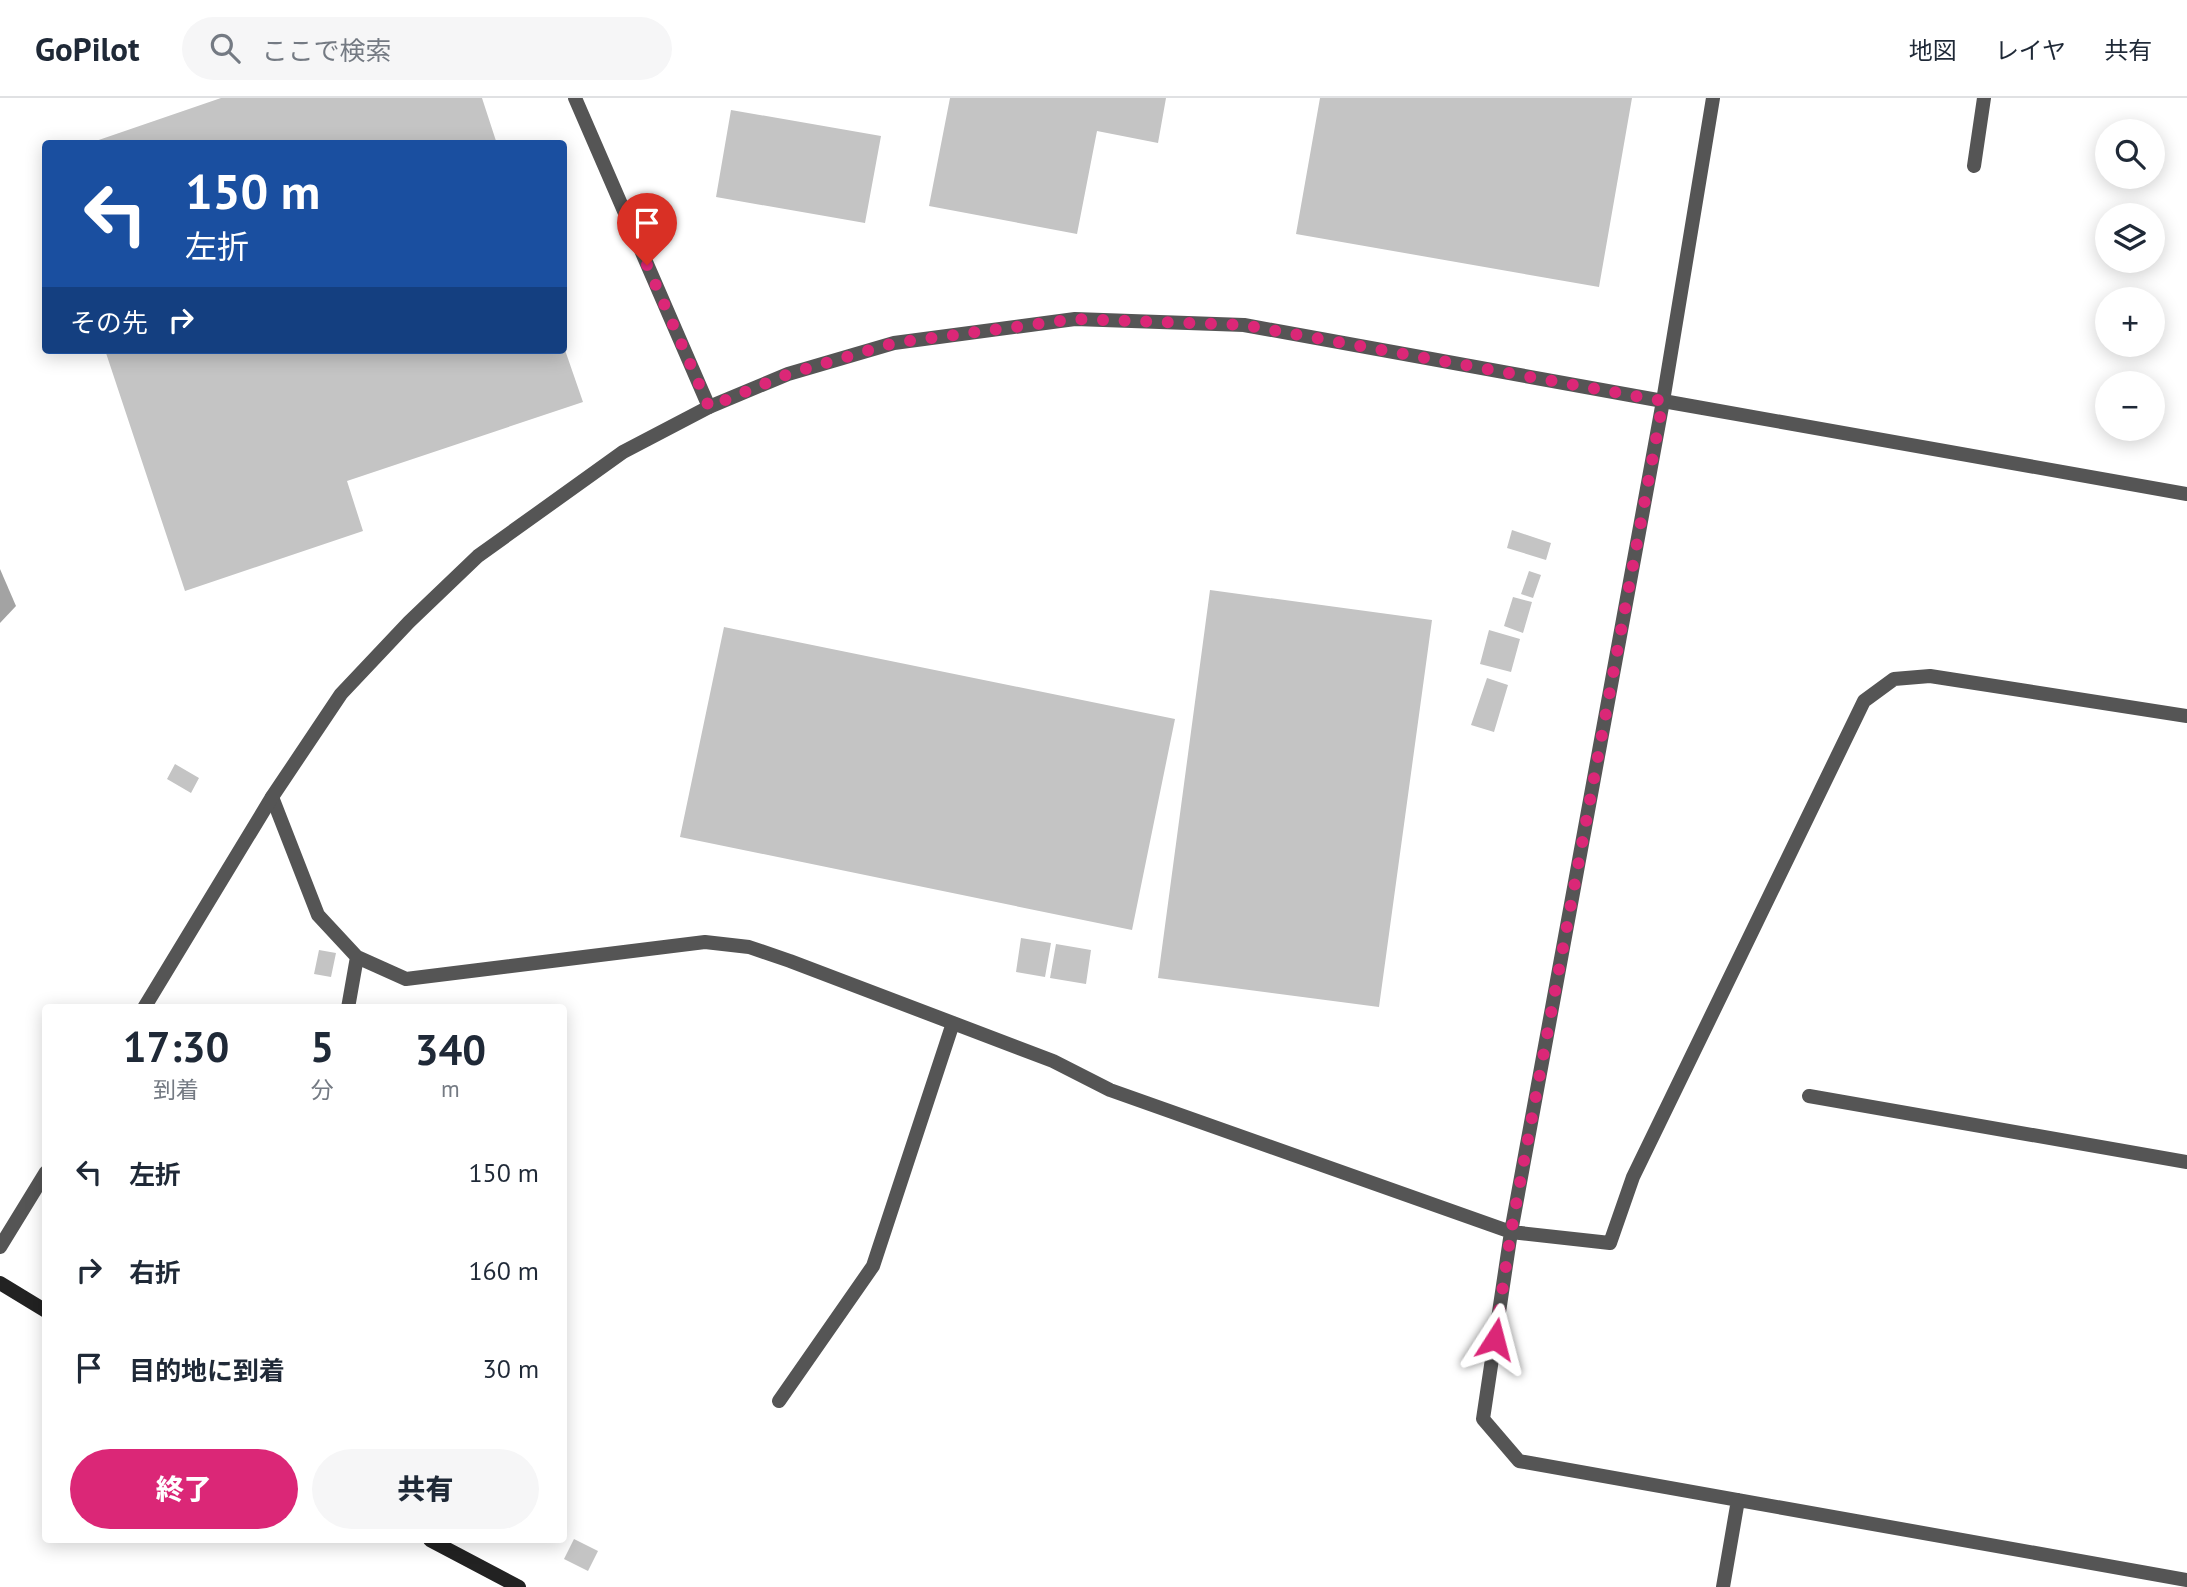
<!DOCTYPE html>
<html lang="ja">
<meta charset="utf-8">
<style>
body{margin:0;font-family:"PT Sans","Noto Sans JP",sans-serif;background:#f6f6f7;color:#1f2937;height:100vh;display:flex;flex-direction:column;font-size:26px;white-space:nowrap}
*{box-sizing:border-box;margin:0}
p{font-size:23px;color:#747a83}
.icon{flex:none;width:38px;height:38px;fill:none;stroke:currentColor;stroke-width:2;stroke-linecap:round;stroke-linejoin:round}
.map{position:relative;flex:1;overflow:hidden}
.details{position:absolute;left:42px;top:906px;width:525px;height:539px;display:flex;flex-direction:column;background:#fff;border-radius:7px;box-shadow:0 4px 18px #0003}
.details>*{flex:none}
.top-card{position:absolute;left:42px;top:42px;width:525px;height:214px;border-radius:7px;box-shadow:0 4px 18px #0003;background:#1a4fa0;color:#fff;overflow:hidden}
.fabs{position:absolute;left:2095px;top:21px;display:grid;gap:14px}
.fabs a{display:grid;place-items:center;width:70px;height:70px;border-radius:50%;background:#fff;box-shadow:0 4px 18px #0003;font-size:35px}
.pin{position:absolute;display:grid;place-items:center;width:60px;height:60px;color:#fff;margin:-72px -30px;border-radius:50% 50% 50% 0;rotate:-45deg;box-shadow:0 0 7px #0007}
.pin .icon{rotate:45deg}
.me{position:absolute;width:77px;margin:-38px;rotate:9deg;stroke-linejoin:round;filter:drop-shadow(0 0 5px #0008)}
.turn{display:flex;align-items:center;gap:24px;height:147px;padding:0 28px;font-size:32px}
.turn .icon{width:91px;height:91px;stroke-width:2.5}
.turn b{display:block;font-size:49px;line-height:60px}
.then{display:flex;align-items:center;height:66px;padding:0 28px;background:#0003;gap:14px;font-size:26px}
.eta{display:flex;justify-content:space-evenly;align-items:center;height:119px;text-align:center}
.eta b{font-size:42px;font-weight:800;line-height:49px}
.action{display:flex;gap:14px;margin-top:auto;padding:14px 28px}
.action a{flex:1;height:80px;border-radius:42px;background:#db2777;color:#fff;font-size:28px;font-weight:800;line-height:80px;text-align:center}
.action a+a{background:#f6f6f7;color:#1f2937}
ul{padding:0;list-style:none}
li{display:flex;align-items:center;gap:21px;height:98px;padding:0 28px}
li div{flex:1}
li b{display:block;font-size:26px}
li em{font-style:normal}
header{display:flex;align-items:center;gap:42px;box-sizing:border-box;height:98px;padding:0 35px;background:#fff;border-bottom:2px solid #e0e1e3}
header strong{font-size:33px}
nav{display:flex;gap:38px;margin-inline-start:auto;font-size:24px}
.search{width:490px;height:63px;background:#f6f6f7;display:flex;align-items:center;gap:18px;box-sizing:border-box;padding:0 24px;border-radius:38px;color:#747a83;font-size:26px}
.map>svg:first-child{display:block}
</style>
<header>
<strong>GoPilot</strong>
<div class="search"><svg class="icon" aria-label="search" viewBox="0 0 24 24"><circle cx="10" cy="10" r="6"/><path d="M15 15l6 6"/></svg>ここで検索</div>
<nav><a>地図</a><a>レイヤ</a><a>共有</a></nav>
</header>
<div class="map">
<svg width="2187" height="1489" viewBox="0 0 2187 1489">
<rect width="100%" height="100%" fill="#fff"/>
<!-- water -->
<path fill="#a3a3a3" d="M 0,471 L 16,508 L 0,525 Z"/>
<!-- building -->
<path fill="#c4c4c4" d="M 221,0 L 482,0 L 497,46 L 87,46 Z
M 950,0 L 1166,0 L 1158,45 L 1097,33 L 1077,136 L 929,108 Z
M 1320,0 L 1632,0 L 1599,189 L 1296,136 Z
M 731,12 L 881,38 L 865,125 L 716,99 Z
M 105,252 L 565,252 L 583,304 L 347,383 L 363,433 L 185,493 Z
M 1512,432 L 1551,445 L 1546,462 L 1507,450 Z
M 1529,473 L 1541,477 L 1533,500 L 1521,496 Z
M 1210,492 L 1432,522 L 1379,909 L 1158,880 Z
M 1513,499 L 1532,504 L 1523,535 L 1504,528 Z
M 724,529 L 1175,621 L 1132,832 L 680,739 Z
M 1489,532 L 1520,541 L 1511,574 L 1480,566 Z
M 1487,580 L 1508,587 L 1494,634 L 1471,627 Z
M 175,666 L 199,680 L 191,695 L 167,681 Z
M 1021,840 L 1051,845 L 1045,879 L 1016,874 Z
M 1056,846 L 1091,852 L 1086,886 L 1050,880 Z
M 319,852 L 336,855 L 331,879 L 314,876 Z
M 574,1441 L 598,1453 L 588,1473 L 564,1461 Z"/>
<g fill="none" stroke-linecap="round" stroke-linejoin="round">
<!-- service -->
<path stroke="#555" stroke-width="14" d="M 575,0 L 709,309"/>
<!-- minor -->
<path stroke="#555" stroke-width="14" d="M 1713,0 L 1663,303 L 1511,1134 L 1483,1321 L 1519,1363 L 2187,1482
M 1974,68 L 1984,0
M 1663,303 L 2187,396
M 272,699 L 318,817 L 357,859 L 406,881 L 705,844 L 749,849 L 790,863 L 1053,963 L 1110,992 L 1511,1134 L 1610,1145 L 1633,1079 L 1864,603 L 1894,581 L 1930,578 L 2187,618
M 348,910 L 357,859
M 1809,998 L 2187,1064
M 779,1303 L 873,1168 L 953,925
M 1723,1489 L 1738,1402"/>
<!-- tertiary -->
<path stroke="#555" stroke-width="14" d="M 144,910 L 272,699 L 341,596 L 409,524 L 478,458 L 623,354 L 709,309 L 788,276 L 894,245 L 1075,221 L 1244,227 L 1663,303
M 0,1149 L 46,1074"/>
<!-- secondary -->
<path stroke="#222" stroke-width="14" d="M 0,1185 L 46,1213
M 430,1442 L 519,1489"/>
</g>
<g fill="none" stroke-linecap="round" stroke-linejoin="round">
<!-- route -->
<path stroke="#db2777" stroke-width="12" stroke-dasharray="0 21.6" d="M 647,167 L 709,309 L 788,276 L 894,245 L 1075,221 L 1244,227 L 1663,303 L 1511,1134 L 1495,1241"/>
</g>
</svg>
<div class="fabs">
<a><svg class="icon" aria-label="search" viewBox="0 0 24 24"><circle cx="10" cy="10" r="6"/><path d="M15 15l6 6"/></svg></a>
<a><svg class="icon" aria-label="layers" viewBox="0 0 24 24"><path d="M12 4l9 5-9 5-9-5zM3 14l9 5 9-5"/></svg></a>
<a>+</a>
<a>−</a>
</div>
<div class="pin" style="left:647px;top:167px;background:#d93025"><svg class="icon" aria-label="arrive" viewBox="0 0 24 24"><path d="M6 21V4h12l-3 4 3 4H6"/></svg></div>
<svg class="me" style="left:1495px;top:1241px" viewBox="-20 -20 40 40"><path d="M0-17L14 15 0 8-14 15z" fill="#db2777" stroke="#fff" stroke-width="4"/></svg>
<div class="top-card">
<div class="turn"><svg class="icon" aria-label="left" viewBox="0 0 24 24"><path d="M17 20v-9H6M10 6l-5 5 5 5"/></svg><div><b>150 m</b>左折</div></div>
<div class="then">その先<svg class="icon" aria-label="right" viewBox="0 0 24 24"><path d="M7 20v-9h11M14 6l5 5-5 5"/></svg></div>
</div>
<section class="details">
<div class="eta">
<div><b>17:30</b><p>到着</p></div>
<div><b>5</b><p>分</p></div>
<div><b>340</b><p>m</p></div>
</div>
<ul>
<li><svg class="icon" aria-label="left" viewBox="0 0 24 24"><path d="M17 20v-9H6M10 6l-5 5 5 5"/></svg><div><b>左折</b></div><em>150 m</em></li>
<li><svg class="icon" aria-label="right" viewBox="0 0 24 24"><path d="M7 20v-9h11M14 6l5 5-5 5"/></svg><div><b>右折</b></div><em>160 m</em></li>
<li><svg class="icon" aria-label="arrive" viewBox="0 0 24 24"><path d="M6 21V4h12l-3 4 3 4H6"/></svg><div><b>目的地に到着</b></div><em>30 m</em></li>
</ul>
<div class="action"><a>終了</a><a>共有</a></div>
</section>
</div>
